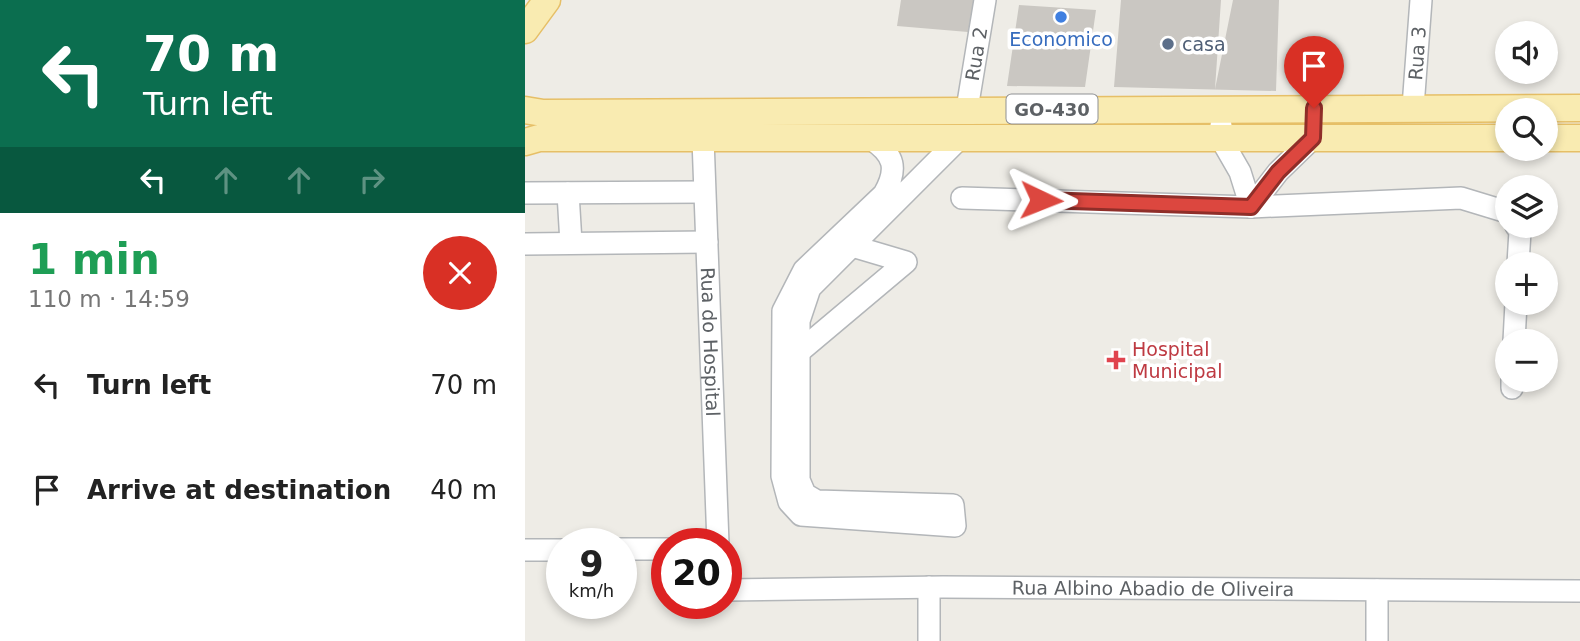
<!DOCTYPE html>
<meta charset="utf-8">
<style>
body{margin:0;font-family:"DejaVu Sans",sans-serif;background:#f6f6f6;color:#222;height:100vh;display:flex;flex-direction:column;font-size:26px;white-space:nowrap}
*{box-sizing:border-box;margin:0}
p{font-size:23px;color:#767676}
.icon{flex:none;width:38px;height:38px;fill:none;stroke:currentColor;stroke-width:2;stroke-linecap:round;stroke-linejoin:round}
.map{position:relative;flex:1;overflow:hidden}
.drawer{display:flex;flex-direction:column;background:#fff;width:525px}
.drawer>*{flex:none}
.banner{background:#0b6e4f;color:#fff;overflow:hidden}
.tools{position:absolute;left:970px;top:21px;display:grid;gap:14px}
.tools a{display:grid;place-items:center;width:63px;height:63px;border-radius:50%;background:#fff;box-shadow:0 4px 10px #0003;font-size:35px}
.speed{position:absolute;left:21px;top:528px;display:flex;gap:14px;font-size:35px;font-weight:700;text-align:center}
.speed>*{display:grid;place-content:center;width:91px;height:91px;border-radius:50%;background:#fff;box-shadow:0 4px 10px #0003;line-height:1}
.speed small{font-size:18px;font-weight:400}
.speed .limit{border:10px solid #d22;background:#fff;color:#111}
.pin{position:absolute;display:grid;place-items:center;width:60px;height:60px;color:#fff;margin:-72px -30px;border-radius:50% 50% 50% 0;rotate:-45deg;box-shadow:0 0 7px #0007}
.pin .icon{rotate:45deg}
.me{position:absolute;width:77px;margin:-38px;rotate:92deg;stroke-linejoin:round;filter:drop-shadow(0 0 5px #0008)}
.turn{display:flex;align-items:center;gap:24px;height:147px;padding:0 28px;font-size:32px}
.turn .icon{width:91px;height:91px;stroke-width:2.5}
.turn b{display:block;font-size:49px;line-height:60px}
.lanes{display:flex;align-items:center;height:66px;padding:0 28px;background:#0003;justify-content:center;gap:35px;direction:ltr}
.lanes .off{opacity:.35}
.round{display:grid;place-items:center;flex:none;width:74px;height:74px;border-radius:37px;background:#f6f6f6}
.head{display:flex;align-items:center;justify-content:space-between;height:119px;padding:0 28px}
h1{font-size:42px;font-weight:600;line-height:52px;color:#1e9e55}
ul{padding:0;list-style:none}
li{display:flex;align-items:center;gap:21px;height:105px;padding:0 28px}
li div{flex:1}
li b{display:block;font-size:26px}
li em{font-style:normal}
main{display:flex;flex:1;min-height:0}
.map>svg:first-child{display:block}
</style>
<main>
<section class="drawer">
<div class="banner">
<div class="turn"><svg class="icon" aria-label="left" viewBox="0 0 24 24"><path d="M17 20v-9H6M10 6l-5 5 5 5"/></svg><div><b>70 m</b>Turn left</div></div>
<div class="lanes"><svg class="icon" aria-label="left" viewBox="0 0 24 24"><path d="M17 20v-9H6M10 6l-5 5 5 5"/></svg><svg class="icon off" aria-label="ahead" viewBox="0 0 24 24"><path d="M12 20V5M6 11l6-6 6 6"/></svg><svg class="icon off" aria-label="ahead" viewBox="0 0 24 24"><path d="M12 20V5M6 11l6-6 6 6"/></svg><svg class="icon off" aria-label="right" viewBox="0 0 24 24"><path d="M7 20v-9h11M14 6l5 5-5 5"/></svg></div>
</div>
<div class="head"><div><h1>1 min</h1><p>110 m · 14:59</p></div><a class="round" style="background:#d93025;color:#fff"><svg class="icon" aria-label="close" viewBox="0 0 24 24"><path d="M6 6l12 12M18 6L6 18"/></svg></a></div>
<ul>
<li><svg class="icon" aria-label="left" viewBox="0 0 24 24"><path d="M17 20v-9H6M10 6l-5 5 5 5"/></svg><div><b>Turn left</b></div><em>70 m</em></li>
<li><svg class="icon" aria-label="arrive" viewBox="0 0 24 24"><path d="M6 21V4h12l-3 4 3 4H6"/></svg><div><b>Arrive at destination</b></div><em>40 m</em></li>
</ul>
</section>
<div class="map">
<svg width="1055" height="641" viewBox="0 0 1055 641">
<rect width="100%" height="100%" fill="#eeece6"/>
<!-- building -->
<path fill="#cac7c2" d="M 376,0 L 449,0 L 443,32 L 372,26 Z
M 596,0 L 696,0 L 690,89 L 708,0 L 754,0 L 751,91 L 589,87 Z
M 494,5 L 571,10 L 560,87 L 482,86 Z"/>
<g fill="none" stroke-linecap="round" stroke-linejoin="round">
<!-- minor casing -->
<g stroke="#b3b6b9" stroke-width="24">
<g id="minor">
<path id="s1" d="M 888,107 L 896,0"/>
<path id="s2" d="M 442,109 L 460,0"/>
<path d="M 696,125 L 696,139 L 715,172 L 726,207"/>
<path id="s3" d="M 178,139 L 193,544"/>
<path d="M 346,139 C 370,155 373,169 359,194 L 279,270 L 258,311 L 257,476 L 264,502 L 276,515 L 430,526 L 428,505 L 292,501 L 280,494 L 274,480 L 274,321 L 285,288 L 435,138"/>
<path d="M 0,193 L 179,192"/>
<path d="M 43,193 L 46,243"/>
<path d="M 437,198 L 726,207 L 936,198 L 982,212"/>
<path d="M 726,207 L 753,172 L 788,138 L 789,131"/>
<path d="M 991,226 L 995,231 L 993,264"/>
<path d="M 0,244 L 182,242"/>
<path d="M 989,341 L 991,303"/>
<path d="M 274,352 L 381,262 L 327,246"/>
<path d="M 987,388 L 987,380"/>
<path d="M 96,549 L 142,549"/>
<path d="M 0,550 L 37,550"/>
<path id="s4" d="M 201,590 L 418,587 L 1055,591"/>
<path d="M 852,590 L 852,641"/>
<path d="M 404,641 L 404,587"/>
</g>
</g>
<!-- major casing -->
<g stroke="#e6bf67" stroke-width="29">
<path id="major" d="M 0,30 L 22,0
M 0,110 L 18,113 L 1055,108
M 1020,138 L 1055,138
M 0,142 L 14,138 L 982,138"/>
</g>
<!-- minor -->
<use href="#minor" stroke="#fff" stroke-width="21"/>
<!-- major -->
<use href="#major" stroke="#f9ebb1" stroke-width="26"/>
</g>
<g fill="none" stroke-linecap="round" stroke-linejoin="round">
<!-- route casing -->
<g stroke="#8f2e29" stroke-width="18">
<path id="route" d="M 516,200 L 726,207 L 753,172 L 788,138 L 789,108"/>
</g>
<!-- route -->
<use href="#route" stroke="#dc473f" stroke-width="12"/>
</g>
<!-- markers -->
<circle fill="#3f7fe0" stroke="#fff" stroke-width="2.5" cx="536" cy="17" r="7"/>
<circle fill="#5c6f8a" stroke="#fff" stroke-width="2.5" cx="643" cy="44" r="7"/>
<path fill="#e0444e" stroke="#fff" stroke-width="2.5" d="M587.5 349.5h7v7h7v7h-7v7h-7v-7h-7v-7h7z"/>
<g text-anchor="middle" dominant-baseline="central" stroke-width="7" stroke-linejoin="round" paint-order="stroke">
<!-- shield labels -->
<rect fill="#fff" stroke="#8e9093" stroke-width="2" x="481.5" y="94.5" width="91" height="29" rx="5"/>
<g font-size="18" font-weight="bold" fill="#5d6165">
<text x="527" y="109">GO-430</text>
</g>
<!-- shop labels -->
<g font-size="19" fill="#366cbe" stroke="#fff">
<text x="536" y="39">Economico</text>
</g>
<!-- service labels -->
<g font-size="19" fill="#4e5e75" stroke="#fff" text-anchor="start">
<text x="657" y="44">casa</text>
</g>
<!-- street labels -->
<g font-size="19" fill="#5d6165" stroke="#fff">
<text stroke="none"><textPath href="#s1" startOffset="54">Rua 3</textPath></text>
<text stroke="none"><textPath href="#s2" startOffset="56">Rua 2</textPath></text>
<text stroke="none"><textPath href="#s3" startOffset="203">Rua do Hospital</textPath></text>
<text stroke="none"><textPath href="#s4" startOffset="427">Rua Albino Abadio de Oliveira</textPath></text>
</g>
<!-- health labels -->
<g font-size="19" fill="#be3a42" stroke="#fff" text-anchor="start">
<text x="607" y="349">Hospital<tspan x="607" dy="22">Municipal</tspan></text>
</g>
</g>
</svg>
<div class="tools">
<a><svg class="icon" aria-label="sound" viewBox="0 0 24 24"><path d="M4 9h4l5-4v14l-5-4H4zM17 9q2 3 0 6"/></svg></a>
<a><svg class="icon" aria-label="search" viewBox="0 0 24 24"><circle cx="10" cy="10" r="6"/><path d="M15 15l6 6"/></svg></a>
<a><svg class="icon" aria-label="layers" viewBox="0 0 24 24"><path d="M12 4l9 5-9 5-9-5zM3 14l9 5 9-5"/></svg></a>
<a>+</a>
<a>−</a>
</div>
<div class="speed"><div>9<small>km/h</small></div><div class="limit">20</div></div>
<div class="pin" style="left:789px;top:108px;background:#d93025"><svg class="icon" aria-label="arrive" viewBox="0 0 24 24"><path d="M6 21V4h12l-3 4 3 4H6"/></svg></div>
<svg class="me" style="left:516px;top:200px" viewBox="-20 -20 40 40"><path d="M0-17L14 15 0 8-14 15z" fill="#dc473f" stroke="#fff" stroke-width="4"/></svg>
</div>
</main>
